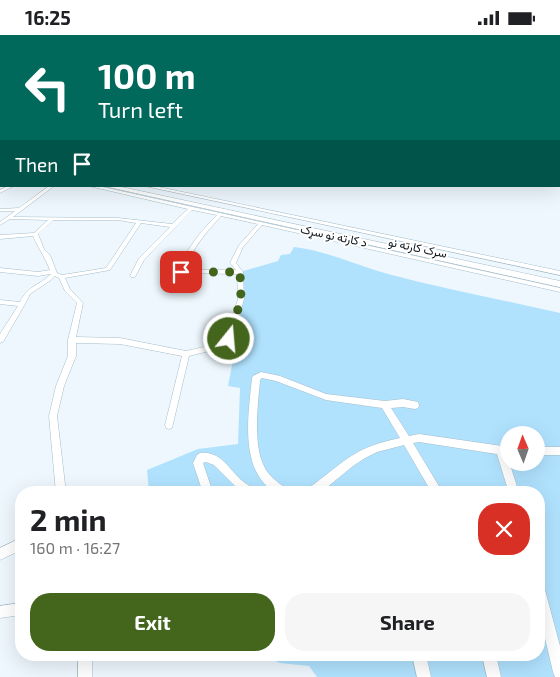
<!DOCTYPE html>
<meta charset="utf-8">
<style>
body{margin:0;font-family:"Exo 2",Vazirmatn,sans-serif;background:#f6f6f6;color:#202124;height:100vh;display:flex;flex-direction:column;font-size:19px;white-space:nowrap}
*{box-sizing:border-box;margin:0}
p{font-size:16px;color:#757577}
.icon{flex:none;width:28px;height:28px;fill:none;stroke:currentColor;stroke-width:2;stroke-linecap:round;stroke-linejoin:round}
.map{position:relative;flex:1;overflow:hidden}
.side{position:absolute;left:15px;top:451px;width:530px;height:175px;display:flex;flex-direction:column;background:#fff;border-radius:20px;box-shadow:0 5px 20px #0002}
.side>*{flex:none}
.top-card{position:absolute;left:0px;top:0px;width:560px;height:152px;box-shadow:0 5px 20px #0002;background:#00695c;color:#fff;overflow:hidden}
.needle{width:32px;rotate:358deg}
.fabs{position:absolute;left:500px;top:391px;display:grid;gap:10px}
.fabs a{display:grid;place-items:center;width:45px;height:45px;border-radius:50%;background:#fff;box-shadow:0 5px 20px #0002;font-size:25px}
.pin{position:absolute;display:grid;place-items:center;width:42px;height:42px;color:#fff;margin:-21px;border-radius:10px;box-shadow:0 2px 8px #0006}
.me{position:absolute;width:55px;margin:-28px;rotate:17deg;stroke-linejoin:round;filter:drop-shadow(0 0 4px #0008)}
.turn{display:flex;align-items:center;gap:18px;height:105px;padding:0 15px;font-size:22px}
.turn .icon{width:65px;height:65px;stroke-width:2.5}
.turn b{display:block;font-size:35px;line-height:42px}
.then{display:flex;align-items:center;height:48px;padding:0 15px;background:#0003;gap:10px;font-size:19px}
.round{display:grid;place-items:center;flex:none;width:52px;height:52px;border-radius:20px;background:#f6f6f6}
.headline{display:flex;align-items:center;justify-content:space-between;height:85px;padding:0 15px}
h1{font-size:30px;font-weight:700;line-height:38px}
.primary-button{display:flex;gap:10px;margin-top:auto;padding:10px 15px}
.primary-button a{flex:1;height:58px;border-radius:20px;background:#44651c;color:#fff;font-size:20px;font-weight:700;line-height:58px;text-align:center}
.primary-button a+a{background:#f6f6f6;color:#202124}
.status{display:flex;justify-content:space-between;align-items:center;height:35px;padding:0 25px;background:#fff;direction:ltr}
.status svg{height:14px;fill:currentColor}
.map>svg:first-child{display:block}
</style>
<div class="status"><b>16:25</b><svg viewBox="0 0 49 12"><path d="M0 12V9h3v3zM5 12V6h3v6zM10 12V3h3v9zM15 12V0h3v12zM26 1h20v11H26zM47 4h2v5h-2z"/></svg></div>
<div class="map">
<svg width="560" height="642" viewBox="0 0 560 642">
<rect width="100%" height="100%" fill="#edf7fd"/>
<!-- green -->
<path fill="#b0e2fe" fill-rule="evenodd" d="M 294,212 C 328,216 358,231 388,239 C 445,254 503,265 560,278 L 560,642 L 317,642 L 309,631 L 280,628 L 261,620 L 539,620 L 539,458 L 149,457 L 147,435 L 198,414 L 238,409 L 240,353 L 228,351 L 236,310 L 223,310 L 241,264 L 240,237 L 278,226 L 281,220 L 290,219 ZM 509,400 L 536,400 L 536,428 L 509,428 Z"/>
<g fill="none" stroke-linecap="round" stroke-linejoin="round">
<!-- minor casing -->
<g stroke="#a6bdcb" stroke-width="1">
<path id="minor" d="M 559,65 L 560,65 L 560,67 L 559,67 Z
M 559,75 L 560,75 L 560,78 L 559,77 Z
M 559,83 L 560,83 L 560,85 L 559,85 Z
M 559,92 L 560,92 L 560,94 L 559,94 Z
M 0,120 L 1,120 L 1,122 L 0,122 Z
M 0,130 L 1,130 L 1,133 L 0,133 Z
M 0,140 L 1,140 L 1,142 L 0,142 Z
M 8,151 L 14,151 L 0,158 L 0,155 Z
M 49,151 L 54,151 L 13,182 L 118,183 L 172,189 L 188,174 L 89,151 L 98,151 L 560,253 L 560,257 L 262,190 L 243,212 L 236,228 L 243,237 L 244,264 L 233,303 L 226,312 L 189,321 L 172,393 L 169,394 L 166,393 L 165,390 L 182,321 L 120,309 L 76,308 L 76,321 L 64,351 L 57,381 L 66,458 L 56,458 L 49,381 L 56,351 L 68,321 L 68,305 L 77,268 L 65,256 L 59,243 L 55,241 L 51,245 L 30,259 L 25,269 L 3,307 L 0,308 L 0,299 L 18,271 L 0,269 L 0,265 L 20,267 C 28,250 39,251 51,239 L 38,241 L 0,237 L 0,233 L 38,237 L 50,235 C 45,222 38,213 33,201 L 0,204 L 0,200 L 34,198 L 48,185 L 10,184 L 0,190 L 0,187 L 15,176 L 0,176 L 0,174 L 19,173 ZM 192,175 L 217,180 C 200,197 186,214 178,237 L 179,238 L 237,239 L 238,264 L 226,302 L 221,308 L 186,316 L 120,303 L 76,302 L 83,268 L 70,254 L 65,243 L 110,235 L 141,188 L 170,192 L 139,223 L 130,241 L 131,242 L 135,242 L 144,225 ZM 221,181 L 258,189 L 239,210 L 230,228 L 236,235 L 185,235 C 192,213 206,198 221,181 ZM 53,185 L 118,185 L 136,188 L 106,233 L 62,240 L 57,238 L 50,220 L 44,214 L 38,199 Z
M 145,151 L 154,151 L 560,236 L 560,240 Z
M 261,337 L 280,341 L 326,359 L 385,366 L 403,364 L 418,367 L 419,370 L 418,373 L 415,374 L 403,372 L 391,373 L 409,401 L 419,399 L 509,412 L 509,420 L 507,420 L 519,458 L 509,458 L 497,419 L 419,407 L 413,408 L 443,458 L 432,458 L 404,410 L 377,417 L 365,423 L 353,431 L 320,458 L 306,458 L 307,454 C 325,442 340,427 358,417 C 371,410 386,406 400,403 L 382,373 L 326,365 L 276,346 L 262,343 L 260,345 C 258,372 251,417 269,439 C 274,445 281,450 287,454 L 288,458 L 274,458 C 270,454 266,451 263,447 C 241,421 249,374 252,343 L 253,341 Z
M 536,412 L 560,412 L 560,420 L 536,420 Z
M 200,418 C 222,415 230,437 245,448 C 250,452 255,452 258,458 L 242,458 L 214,430 L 206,427 L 203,428 L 213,458 L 203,458 L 193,428 L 197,420 Z
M 21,503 L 21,515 L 0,525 L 0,513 Z
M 539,549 L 543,551 L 545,555 L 560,611 L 560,642 L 555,642 L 553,637 L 539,578 Z
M 21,568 L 21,580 L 0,583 L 0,571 Z
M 78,620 L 92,620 L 92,642 L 78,642 Z
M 412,620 L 426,620 L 431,642 L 417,642 Z
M 482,620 L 496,620 L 501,642 L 487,642 Z"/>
</g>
<!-- highway casing -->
<g stroke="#a6bdcb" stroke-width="1">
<path id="highway" d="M 0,125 L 1,126 L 1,130 L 0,129 Z
M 104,151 L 117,151 L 560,246 L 560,252 Z"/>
</g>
<!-- minor -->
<use href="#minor" fill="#fff" fill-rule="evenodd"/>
<!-- highway -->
<use href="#highway" fill="#fff" fill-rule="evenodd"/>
</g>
<!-- sky -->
<linearGradient id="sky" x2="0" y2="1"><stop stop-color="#94baed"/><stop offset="0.42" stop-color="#f7fbfe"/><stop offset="1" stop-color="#f7fbfe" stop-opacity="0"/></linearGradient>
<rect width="560" height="155" fill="url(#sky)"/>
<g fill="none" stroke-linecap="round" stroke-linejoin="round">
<!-- route -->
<path stroke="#44651c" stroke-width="9" stroke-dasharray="0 16.2" d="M 181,237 L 240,237 L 241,264 L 229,304"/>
</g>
<g text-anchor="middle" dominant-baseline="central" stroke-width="4" stroke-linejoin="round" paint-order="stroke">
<!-- far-street labels -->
<g font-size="12" fill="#0d151a" stroke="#fff">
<text transform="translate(334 200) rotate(12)">د کارته نو سړک</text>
<text transform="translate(418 212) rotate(12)">سرک کارته نو</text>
</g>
</g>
</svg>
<div class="fabs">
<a><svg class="needle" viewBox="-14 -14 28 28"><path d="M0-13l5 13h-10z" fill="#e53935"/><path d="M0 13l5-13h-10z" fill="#757577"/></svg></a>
</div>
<div class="pin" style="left:181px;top:237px;background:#d93025"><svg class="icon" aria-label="arrive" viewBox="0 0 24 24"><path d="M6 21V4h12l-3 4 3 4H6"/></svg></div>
<svg class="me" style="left:229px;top:304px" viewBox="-20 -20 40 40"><circle r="17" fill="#44651c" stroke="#fff" stroke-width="3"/><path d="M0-11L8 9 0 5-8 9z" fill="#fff"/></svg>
<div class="top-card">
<div class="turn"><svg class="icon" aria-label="left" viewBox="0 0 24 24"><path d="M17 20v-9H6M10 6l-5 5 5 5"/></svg><div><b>100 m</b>Turn left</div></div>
<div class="then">Then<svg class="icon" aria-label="arrive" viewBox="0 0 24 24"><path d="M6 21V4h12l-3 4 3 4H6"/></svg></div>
</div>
<section class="side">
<div class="headline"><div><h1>2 min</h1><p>160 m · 16:27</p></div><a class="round" style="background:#d93025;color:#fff"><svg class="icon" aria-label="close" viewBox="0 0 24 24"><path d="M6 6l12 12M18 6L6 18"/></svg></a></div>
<div class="primary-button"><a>Exit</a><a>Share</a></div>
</section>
</div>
